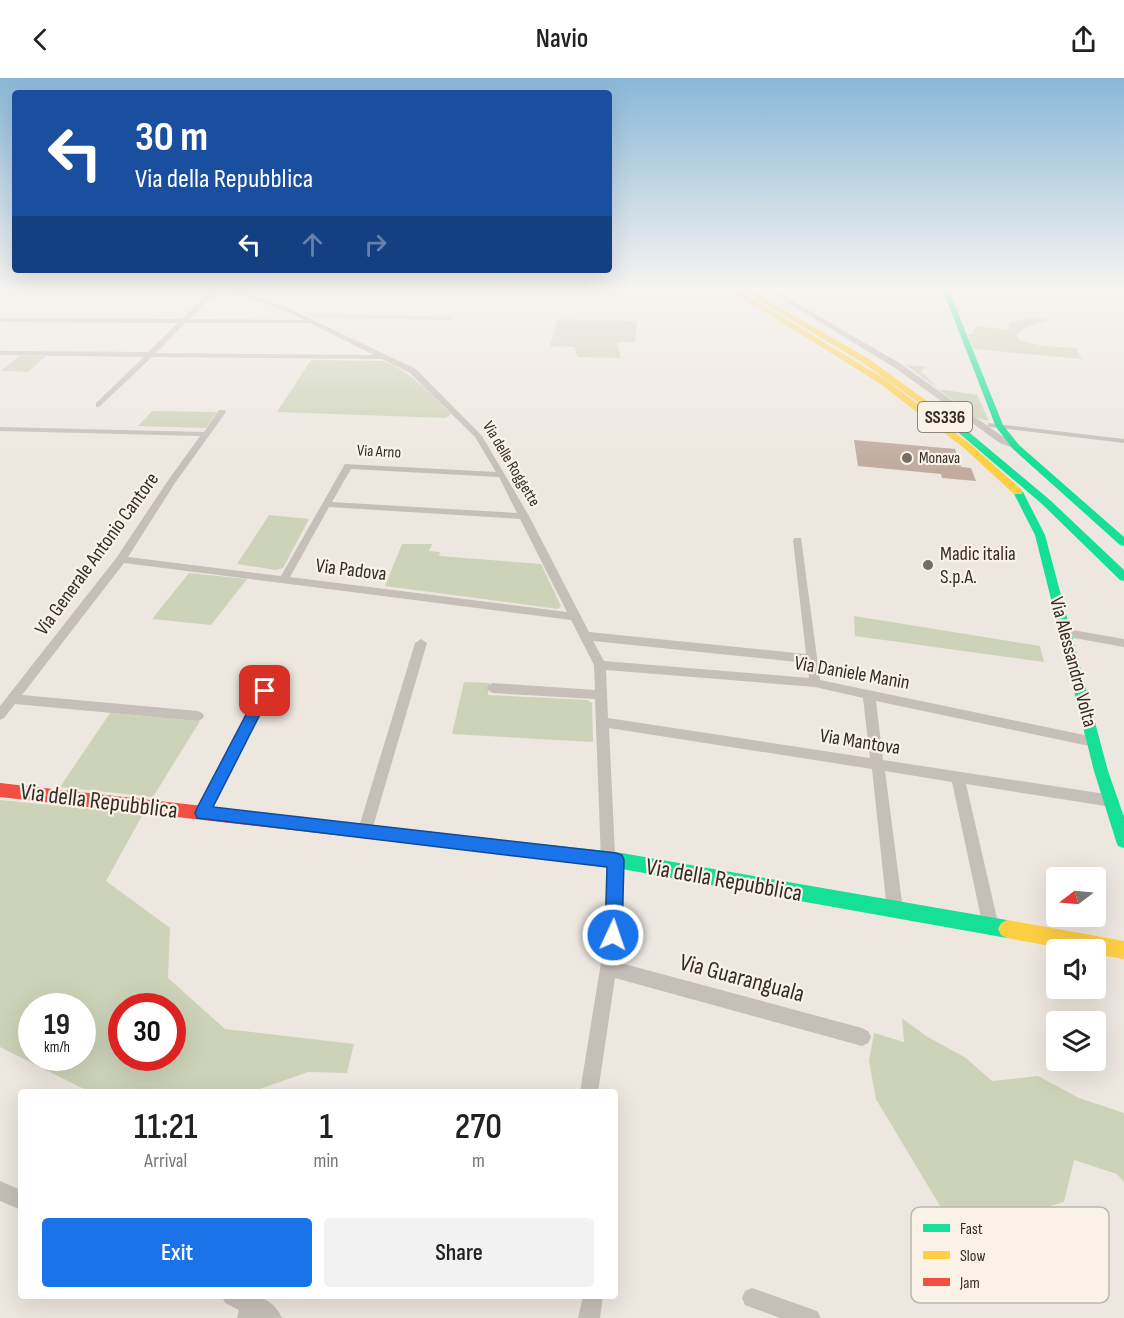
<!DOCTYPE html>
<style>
body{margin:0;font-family:"Sofia Sans Condensed",sans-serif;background:#f2f2f2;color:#222;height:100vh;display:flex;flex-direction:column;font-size:22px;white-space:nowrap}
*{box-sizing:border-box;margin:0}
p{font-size:20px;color:#767676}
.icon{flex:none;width:33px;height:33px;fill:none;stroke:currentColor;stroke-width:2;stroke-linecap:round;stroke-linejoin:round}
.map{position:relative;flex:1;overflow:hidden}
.details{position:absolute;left:18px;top:1011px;width:600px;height:210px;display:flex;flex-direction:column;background:#fff;border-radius:6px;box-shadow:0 6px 24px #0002}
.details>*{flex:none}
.hud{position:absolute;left:12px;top:12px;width:600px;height:183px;border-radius:6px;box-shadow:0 6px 24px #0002;background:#1a4fa0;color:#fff;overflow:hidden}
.needle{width:39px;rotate:254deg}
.buttons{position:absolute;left:1046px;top:789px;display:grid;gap:12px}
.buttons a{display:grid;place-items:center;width:60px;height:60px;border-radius:6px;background:#fff;box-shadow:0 6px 24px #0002;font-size:30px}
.speed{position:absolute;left:18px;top:915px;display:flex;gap:12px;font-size:30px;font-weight:700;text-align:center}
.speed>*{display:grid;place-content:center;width:78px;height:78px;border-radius:50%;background:#fff;box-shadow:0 6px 24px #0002;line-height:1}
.speed small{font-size:15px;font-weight:400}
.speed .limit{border:9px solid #d22;background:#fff;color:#111}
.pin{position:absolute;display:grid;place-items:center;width:51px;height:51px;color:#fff;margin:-26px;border-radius:12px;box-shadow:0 3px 9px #0006}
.me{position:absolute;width:66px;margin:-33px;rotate:3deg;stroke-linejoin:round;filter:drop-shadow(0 0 4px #0008)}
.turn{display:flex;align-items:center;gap:21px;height:126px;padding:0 24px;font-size:27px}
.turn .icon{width:78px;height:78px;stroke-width:2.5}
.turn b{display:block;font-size:42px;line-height:51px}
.lanes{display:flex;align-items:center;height:57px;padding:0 24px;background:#0003;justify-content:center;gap:30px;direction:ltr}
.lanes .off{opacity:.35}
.eta{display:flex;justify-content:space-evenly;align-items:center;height:102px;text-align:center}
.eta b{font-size:36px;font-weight:600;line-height:42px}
.cta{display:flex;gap:12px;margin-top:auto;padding:12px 24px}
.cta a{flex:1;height:69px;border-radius:6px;background:#1a73e8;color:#fff;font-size:24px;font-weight:600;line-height:69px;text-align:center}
.cta a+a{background:#f2f2f2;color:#222}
header{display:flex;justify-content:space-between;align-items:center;height:78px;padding:0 24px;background:#fff;font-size:27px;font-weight:600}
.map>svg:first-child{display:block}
</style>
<header><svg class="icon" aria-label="back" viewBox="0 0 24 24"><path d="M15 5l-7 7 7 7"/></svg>Navio<svg class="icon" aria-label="share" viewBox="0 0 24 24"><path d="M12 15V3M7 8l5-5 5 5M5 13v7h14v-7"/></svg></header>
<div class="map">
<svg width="1124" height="1240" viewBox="0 0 1124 1240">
<rect width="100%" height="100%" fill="#ede7df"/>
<!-- green -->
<path fill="#cdd3b8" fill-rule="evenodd" d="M 306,235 L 454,239 L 454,242 L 318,240 Z
M 1031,239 L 1050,242 L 1027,249 L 1017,256 L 1018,262 L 1043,268 L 1076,270 L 1082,281 L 973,271 L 968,257 L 973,256 L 975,248 L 1009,252 L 1009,246 Z
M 558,241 L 637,243 L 635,264 L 617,264 L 621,280 L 578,279 L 574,269 L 550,268 Z
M 19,278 L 46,278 L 28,294 L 1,293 Z
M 311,282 L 383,283 C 411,293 430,316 451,336 L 446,340 L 277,334 Z
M 906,287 L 927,289 L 921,293 L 938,311 L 977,317 L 989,343 L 977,340 Z
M 152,333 L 217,334 L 206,350 L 138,348 Z
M 269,437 L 309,441 L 283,490 L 276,492 L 237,486 Z
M 402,466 L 432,466 L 429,473 L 440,474 L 439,478 L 541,486 L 561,528 L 558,531 L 385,508 Z
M 189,495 L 247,501 L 211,547 L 152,541 Z
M 854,538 L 1040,568 L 1044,584 L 855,558 Z
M 464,604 L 490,605 L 488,617 L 587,622 L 592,625 L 593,664 L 452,656 Z
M 110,635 L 200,643 L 153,719 L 60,709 Z
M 0,722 L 143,736 L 106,803 L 170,850 L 168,900 L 225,951 L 354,966 L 347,995 L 308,994 L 251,1014 L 90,1014 L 0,969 ZM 32,928 L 82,928 L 82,980 L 32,980 ZM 122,928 L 172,928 L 172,980 L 122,980 Z
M 902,940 L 926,958 L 966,980 L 992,1003 L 1038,998 L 1079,1020 L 1124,1035 L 1124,1104 L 1117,1096 L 1074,1082 L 1064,1124 L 1034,1133 L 1033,1173 L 1009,1174 L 949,1143 L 876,1021 L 869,983 L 874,955 L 904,964 Z"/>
<!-- building -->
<path fill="#c2aca0" d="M 854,362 L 955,371 L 961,389 L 971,390 L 976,403 L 942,400 L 941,396 L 858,388 Z"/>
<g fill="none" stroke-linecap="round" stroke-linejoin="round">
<!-- street -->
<path fill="#c6bfb8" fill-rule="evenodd" d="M 214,210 L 220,210 L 189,241 L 304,242 L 286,233 L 222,210 L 229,210 L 290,231 L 416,291 L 482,358 L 529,438 L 589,554 L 806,576 L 793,462 L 795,460 L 801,460 L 820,602 L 1094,659 L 1098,660 L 1100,664 L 1098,668 L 1094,669 L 876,623 L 883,682 L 1112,717 L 1117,719 L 1119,723 L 1117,727 L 1112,729 L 966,706 L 999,849 L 996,854 L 991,857 L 986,854 L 983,849 L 952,704 L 885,693 L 903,832 L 900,837 L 895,839 L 890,837 L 887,832 L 872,691 L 609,650 L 615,776 L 621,777 L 623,782 L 624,841 L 617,884 L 862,950 L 868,953 L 871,959 L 868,965 L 862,968 L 615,900 L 598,1014 L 580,1014 L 608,841 L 609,788 L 603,787 L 601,782 L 595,621 L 492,615 L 486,610 L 492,605 L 595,612 L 594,587 L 571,542 L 124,485 L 22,617 L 198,633 L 202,635 L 204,638 L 202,641 L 198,643 L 15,626 L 4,640 L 0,642 L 0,628 L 117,479 L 167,404 L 200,358 L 0,353 L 0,349 L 204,354 L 219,332 L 225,332 L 226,334 L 175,405 L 128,479 L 281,498 L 345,386 L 496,394 L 475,359 L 410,295 L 382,281 L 152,279 L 99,329 L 96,329 L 96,325 L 144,279 L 0,277 L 0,273 L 148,274 L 178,245 L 0,244 L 0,240 L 182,241 ZM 185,245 L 310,245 L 374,277 L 156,275 ZM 351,391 L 499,399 L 517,435 L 332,424 ZM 329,429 L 520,441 L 567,534 L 290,499 ZM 593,563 L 807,585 L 809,600 L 604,583 ZM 606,592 L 815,609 L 863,620 L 870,680 L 608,640 Z
M 764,210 L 770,210 L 901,286 L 1006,361 L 1020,369 L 1016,371 L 1000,365 L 895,290 Z
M 988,345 L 1124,361 L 1124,365 L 991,349 L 988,349 Z
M 1067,551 L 1124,561 L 1124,569 L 1063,558 L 1061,555 Z
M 421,561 L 427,565 L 372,752 L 370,756 L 365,758 L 360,756 L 358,752 L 415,565 Z
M 265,608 L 269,610 L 271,613 L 207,739 L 202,741 L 197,739 L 195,735 L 197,731 L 261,610 Z
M 0,1103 L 21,1112 L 21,1132 L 0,1123 Z
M 752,1210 L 817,1233 L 821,1240 L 780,1240 L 745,1227 L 742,1220 L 745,1213 Z
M 222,1218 C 246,1218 270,1213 282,1240 L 237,1240 L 239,1232 L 225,1225 Z
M 583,1218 L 603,1218 L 600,1240 L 578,1240 Z"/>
<!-- fast -->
<path fill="#16e098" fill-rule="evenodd" d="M 942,210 L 948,210 L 1003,347 L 1019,367 L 1124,459 L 1124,468 L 1120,467 L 1013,371 L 996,349 Z
M 946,340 L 952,340 L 1050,422 L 1124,492 L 1124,503 L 1120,502 L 1042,426 L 946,344 Z
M 1018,411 L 1023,414 L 1045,457 L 1108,693 L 1124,739 L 1124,770 L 1118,768 L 1116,763 L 1094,693 L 1035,457 L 1013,414 Z
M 504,762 L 616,774 L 1007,842 L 1013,845 L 1016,851 L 1013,857 L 1007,860 L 616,790 L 504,776 L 498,774 L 496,769 L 498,764 Z"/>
<!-- slow -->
<path fill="#ffcf43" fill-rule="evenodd" d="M 727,210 L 734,210 L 885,301 L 970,366 L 1022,412 L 1022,416 L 1014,416 L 964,370 L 879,305 Z
M 739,210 L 746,210 L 869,281 L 953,342 L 946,344 L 863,285 Z
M 1007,842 L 1124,863 L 1124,881 L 1095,876 L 1095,872 L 1072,872 L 1007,860 L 1001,857 L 998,851 L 1001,845 Z"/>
<!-- jam -->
<path fill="#f24e42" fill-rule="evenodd" d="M 0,705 L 504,762 L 510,764 L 512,769 L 510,774 L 504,776 L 0,719 Z"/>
</g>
<!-- sky -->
<linearGradient id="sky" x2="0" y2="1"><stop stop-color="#89b8d8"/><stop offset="0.55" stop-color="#f7f4f1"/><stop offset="1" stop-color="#f7f4f1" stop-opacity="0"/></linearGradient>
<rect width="1124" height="383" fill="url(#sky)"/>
<!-- route -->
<path fill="#1a73e8" stroke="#114b97" stroke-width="1.5" d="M 265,608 L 272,613 L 213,729 L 616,775 L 622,777 L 624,782 L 622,857 L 620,864 L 613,866 L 607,864 L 605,857 L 607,789 L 197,740 L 195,735 L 197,730 L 260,610 Z"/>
<!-- markers -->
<g fill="#766d67" stroke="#faf2e6" stroke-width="2">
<circle cx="907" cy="380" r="6"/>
<circle cx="928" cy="487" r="6"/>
</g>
<g text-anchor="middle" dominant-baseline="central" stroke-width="4.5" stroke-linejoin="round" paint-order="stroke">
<!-- far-street labels -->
<g font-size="16" fill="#362c27" stroke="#faf2e6">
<text transform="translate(379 374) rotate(3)">Via Arno</text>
<text transform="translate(511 386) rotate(59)">Via delle Roggette</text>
</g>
<!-- far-poi labels -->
<g font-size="16" fill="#362c27" stroke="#faf2e6" text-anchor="start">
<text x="919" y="380">Monava</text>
</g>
<!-- shield labels -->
<rect fill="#faf2e6" stroke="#716760" stroke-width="1.5" x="918" y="324" width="54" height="30" rx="4.5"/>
<g font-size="18" font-weight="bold" fill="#362c27">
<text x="945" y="339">SS336</text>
</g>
<!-- street labels -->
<g font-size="20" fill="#362c27" stroke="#faf2e6">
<text transform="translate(97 476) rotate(-54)">Via Generale Antonio Cantore</text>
<text transform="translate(351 492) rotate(7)">Via Padova</text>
<text transform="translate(1073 584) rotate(75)">Via Alessandro Volta</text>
<text transform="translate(852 595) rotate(10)">Via Daniele Manin</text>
<text transform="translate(860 664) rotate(9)">Via Mantova</text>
</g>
<!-- poi labels -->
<g font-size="20" fill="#362c27" stroke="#faf2e6" text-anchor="start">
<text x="940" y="476">Madic italia<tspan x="940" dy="23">S.p.A.</tspan></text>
</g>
<!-- near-street labels -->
<g font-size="24" fill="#362c27" stroke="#faf2e6">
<text transform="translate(99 723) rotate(7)">Via della Repubblica</text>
<text transform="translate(724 802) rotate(10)">Via della Repubblica</text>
<text transform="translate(742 900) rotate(15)">Via Guaranguala</text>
</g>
</g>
<!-- legend -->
<rect x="911" y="1129" width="198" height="96" rx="9" fill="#faf2e6" stroke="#bfb7ad" stroke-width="1.5"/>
<rect x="923" y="1146" width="27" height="8" fill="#16e098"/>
<rect x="923" y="1173" width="27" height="8" fill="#ffcf43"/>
<rect x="923" y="1200" width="27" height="8" fill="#f24e42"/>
<g font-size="16" fill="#362c27">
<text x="960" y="1156">Fast</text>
<text x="960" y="1183">Slow</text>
<text x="960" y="1210">Jam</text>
</g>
</svg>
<div class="buttons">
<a><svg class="needle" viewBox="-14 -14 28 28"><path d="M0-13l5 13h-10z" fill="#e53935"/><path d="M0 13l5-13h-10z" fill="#767676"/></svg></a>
<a><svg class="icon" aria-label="sound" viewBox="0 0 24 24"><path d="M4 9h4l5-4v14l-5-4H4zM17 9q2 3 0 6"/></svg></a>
<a><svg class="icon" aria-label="layers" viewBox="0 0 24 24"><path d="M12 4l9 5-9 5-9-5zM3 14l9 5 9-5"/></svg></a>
</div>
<div class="speed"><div>19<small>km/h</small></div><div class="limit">30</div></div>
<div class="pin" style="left:265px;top:613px;background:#d93025"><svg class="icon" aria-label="arrive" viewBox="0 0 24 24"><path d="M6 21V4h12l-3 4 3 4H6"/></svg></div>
<svg class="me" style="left:613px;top:857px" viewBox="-20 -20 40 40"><circle r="17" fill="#1a73e8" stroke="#fff" stroke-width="3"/><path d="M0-11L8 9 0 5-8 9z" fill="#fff"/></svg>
<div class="hud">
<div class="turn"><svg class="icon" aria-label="left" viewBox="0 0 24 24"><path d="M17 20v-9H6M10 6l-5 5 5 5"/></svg><div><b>30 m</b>Via della Repubblica</div></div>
<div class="lanes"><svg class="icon" aria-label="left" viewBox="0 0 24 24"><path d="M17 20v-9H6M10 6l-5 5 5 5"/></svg><svg class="icon off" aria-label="ahead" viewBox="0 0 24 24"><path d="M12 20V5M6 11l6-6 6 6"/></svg><svg class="icon off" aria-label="right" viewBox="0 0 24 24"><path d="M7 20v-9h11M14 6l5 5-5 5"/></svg></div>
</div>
<section class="details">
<div class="eta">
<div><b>11:21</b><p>Arrival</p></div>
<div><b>1</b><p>min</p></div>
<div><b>270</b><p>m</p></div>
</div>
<div class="cta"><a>Exit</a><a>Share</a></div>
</section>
</div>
